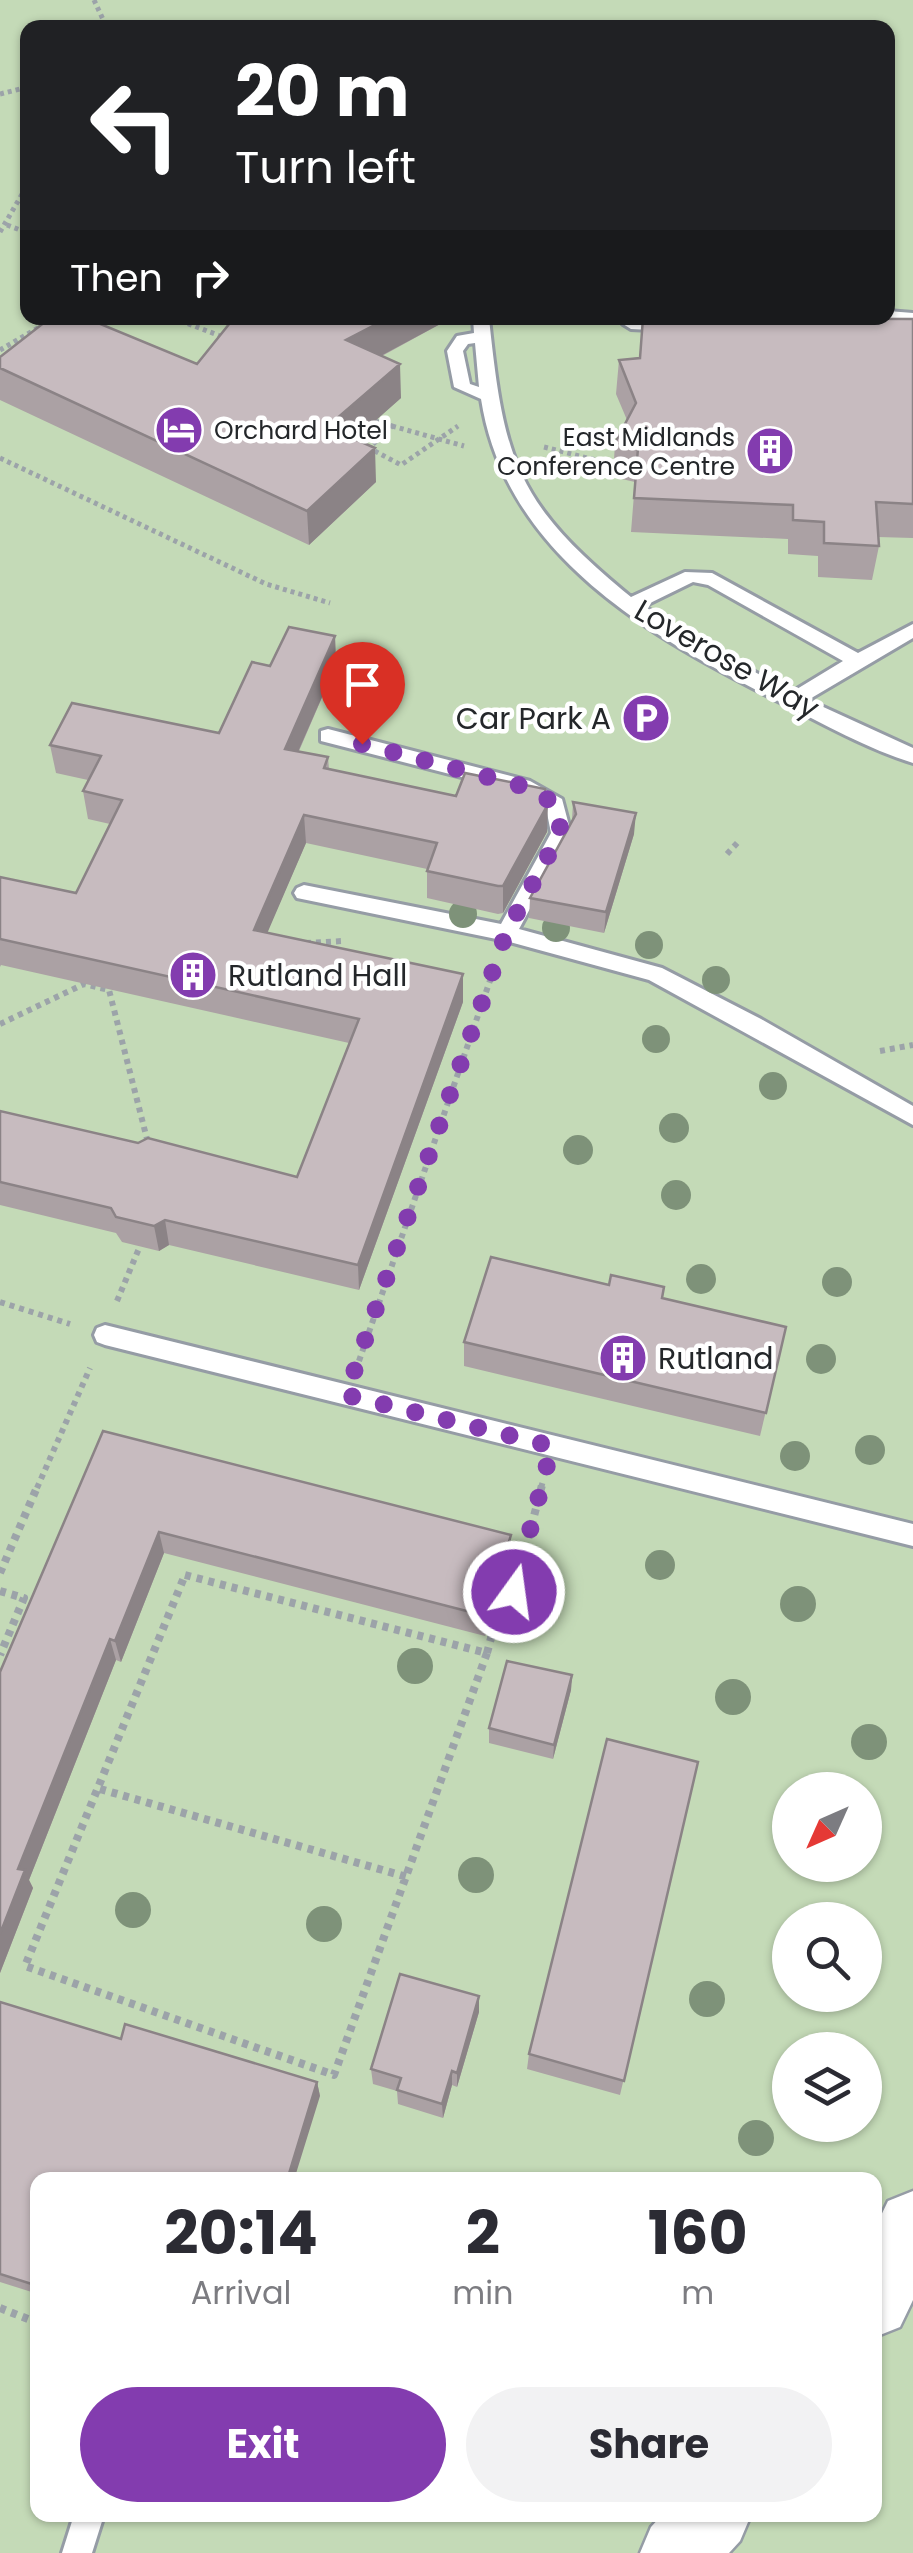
<!DOCTYPE html>
<style>
body{margin:0;font-family:Poppins,sans-serif;background:#f2f2f3;color:#2b2b33;height:100vh;display:flex;flex-direction:column;font-size:38px;white-space:nowrap}
*{box-sizing:border-box;margin:0}
p{font-size:32px;color:#7c7c81}
.icon{flex:none;width:55px;height:55px;fill:none;stroke:currentColor;stroke-width:2;stroke-linecap:round;stroke-linejoin:round}
.map{position:relative;flex:1;overflow:hidden}
.side{position:absolute;left:30px;top:2172px;width:852px;height:350px;display:flex;flex-direction:column;background:#fff;border-radius:20px;box-shadow:0 2px 8px #0004}
.side>*{flex:none}
.hud{position:absolute;left:20px;top:20px;width:875px;height:305px;border-radius:20px;box-shadow:0 2px 8px #0004;background:#202124;color:#fff;overflow:hidden}
.needle{width:65px;rotate:225deg}
.fabs{position:absolute;left:772px;top:1772px;display:grid;gap:20px}
.fabs a{display:grid;place-items:center;width:110px;height:110px;border-radius:50%;background:#fff;box-shadow:0 2px 8px #0004;font-size:50px}
.pin{position:absolute;display:grid;place-items:center;width:85px;height:85px;color:#fff;margin:-102px -42px;border-radius:50% 50% 50% 0;rotate:-45deg;box-shadow:0 0 10px #0007}
.pin .icon{rotate:45deg}
.me{position:absolute;width:110px;margin:-55px;rotate:14deg;stroke-linejoin:round;filter:drop-shadow(0 0 8px #0008)}
.turn{display:flex;align-items:center;gap:35px;height:210px;padding:0 50px;font-size:45px}
.turn .icon{width:130px;height:130px;stroke-width:2.5}
.turn b{display:block;font-size:70px;line-height:85px}
.then{display:flex;align-items:center;height:95px;padding:0 50px;background:#0003;gap:20px;font-size:38px}
.eta{display:flex;justify-content:space-evenly;align-items:center;height:170px;text-align:center}
.eta b{font-size:60px;font-weight:700;line-height:70px}
.action{display:flex;gap:20px;margin-top:auto;padding:20px 50px}
.action a{flex:1;height:115px;border-radius:60px;background:#833caf;color:#fff;font-size:40px;font-weight:700;line-height:115px;text-align:center}
.action a+a{background:#f2f2f3;color:#2b2b33}
.map>svg:first-child{display:block}
</style>
<div class="map">
<svg width="913" height="2553" viewBox="0 0 913 2553">
<rect width="100%" height="100%" fill="#e2eaf3"/>
<!-- green -->
<path fill="#c4dab7" fill-rule="evenodd" d="M 0,0 L 913,0 L 913,2553 L 0,2553 ZM 28,28 L 888,28 L 888,318 L 28,318 ZM 790,1790 L 865,1790 L 865,1865 L 790,1865 ZM 790,1920 L 865,1920 L 865,1995 L 790,1995 ZM 790,2050 L 865,2050 L 865,2125 L 790,2125 ZM 38,2180 L 875,2180 L 875,2515 L 38,2515 Z"/>
<g fill="none" stroke-linecap="round" stroke-linejoin="round">
<!-- service casing -->
<g stroke="#959ca5" stroke-width="6">
<path id="service" d="M 888,311 L 913,313 L 913,323 L 882,320 L 888,318 Z
M 473,318 L 489,318 C 504,462 516,503 631,597 L 685,572 L 712,573 L 858,653 L 913,624 L 913,638 L 808,700 L 913,748 L 913,763 C 868,749 823,724 780,702 C 651,637 505,555 481,399 L 454,387 L 447,351 L 457,336 L 474,333 ZM 475,343 L 479,387 L 470,384 L 463,351 L 468,344 ZM 693,582 L 708,585 L 843,661 L 792,692 L 690,637 L 644,606 Z
M 698,318 L 718,318 L 691,332 L 631,329 L 623,324 C 642,310 675,328 698,318 Z
M 328,729 L 530,781 L 562,799 L 571,833 L 519,929 L 662,968 L 761,1019 L 913,1106 L 913,1125 L 649,980 L 506,941 L 297,898 L 294,893 L 297,888 L 304,885 L 501,924 L 551,833 L 546,808 L 524,793 L 321,741 L 321,731 Z
M 105,1325 L 913,1524 L 913,1546 L 105,1345 L 97,1342 L 94,1335 L 97,1328 Z
M 74,2515 L 104,2515 L 92,2553 L 62,2553 Z"/>
</g>
<!-- tertiary casing -->
<g stroke="#959ca5" stroke-width="5">
<path id="tertiary" d="M 913,2191 L 913,2300 L 900,2327 L 875,2337 L 875,2228 L 888,2201 Z
M 662,2515 L 751,2515 L 740,2541 L 729,2553 L 640,2553 L 651,2527 Z"/>
</g>
<!-- path-far2 -->
<path stroke="#9ca3a9" stroke-width="5" stroke-dasharray="4 4" stroke-linecap="butt" d="M 94,0 L 107,28
M 0,94 L 28,87
M 7,225 L 28,233
M 0,232 L 28,184
M 173,318 L 223,337
M 0,350 L 55,318
M 375,421 L 392,426 L 369,448 L 401,465 L 458,426
M 392,426 L 464,446
M 544,447 L 619,466
M 0,458 L 266,584 L 330,603"/>
<!-- path-far1 -->
<path stroke="#9ca3a9" stroke-width="6" stroke-dasharray="5 5" stroke-linecap="butt" d="M 727,854 L 739,841
M 306,943 L 343,941
M 0,1024 L 84,984 L 109,990 L 148,1143
M 880,1051 L 913,1045
M 117,1301 L 140,1246
M 0,1302 L 70,1324
M 359,1361 L 495,966
M 37,1488 L 90,1368
M 541,1488 L 543,1481"/>
<!-- path -->
<path stroke="#9ca3a9" stroke-width="8" stroke-dasharray="6 6" stroke-linecap="butt" d="M 0,1573 L 38,1485
M 185,1575 L 487,1653 L 334,2075 L 25,1966 Z
M 0,1591 L 24,1598 L 0,1655
M 487,1653 L 494,1627 L 505,1629 L 542,1485
M 100,1789 L 407,1877
M 0,2308 L 38,2323"/>
<!-- service -->
<use href="#service" fill="#fff" fill-rule="evenodd"/>
<!-- tertiary -->
<use href="#tertiary" fill="#fff" fill-rule="evenodd"/>
</g>
<!-- trees -->
<g fill="#7e9279">
<circle cx="463" cy="914" r="14"/>
<circle cx="556" cy="928" r="14"/>
<circle cx="649" cy="945" r="14"/>
<circle cx="716" cy="980" r="14"/>
<circle cx="656" cy="1039" r="14"/>
<circle cx="773" cy="1086" r="14"/>
<circle cx="674" cy="1128" r="15"/>
<circle cx="578" cy="1150" r="15"/>
<circle cx="676" cy="1195" r="15"/>
<circle cx="701" cy="1279" r="15"/>
<circle cx="837" cy="1282" r="15"/>
<circle cx="821" cy="1359" r="15"/>
<circle cx="870" cy="1450" r="15"/>
<circle cx="795" cy="1456" r="15"/>
<circle cx="660" cy="1565" r="15"/>
<circle cx="798" cy="1604" r="18"/>
<circle cx="415" cy="1666" r="18"/>
<circle cx="733" cy="1697" r="18"/>
<circle cx="869" cy="1742" r="18"/>
<circle cx="476" cy="1875" r="18"/>
<circle cx="133" cy="1910" r="18"/>
<circle cx="324" cy="1924" r="18"/>
<circle cx="707" cy="1999" r="18"/>
<circle cx="756" cy="2138" r="18"/>
</g>
<!-- wall -->
<path fill="#aba1a4" d="M 913,319 L 913,538 L 878,537 L 879,546 L 872,580 L 818,577 L 818,556 L 788,554 L 788,539 L 631,532 L 635,482 L 613,477 L 615,443 L 627,420 L 616,394 L 619,360 Z
M 444,322 L 382,356 L 401,398 L 354,439 L 376,482 L 309,545 L 0,400 L 0,357 L 197,364 Z
M 335,636 L 336,665 L 299,751 L 328,757 L 329,769 L 547,832 L 503,913 L 498,914 L 427,898 L 427,869 L 306,843 L 267,932 L 463,1002 L 359,1290 L 169,1245 L 159,1251 L 122,1242 L 116,1233 L 0,1205 L 0,1111 L 138,1143 L 297,1177 L 349,1043 L 1,965 L 0,967 L 0,877 L 76,893 L 110,824 L 88,819 L 83,791 L 88,780 L 56,773 L 50,745 L 219,733 L 270,666 Z
M 573,802 L 634,834 L 604,933 L 529,918 L 530,898 L 572,820 Z
M 663,1298 L 786,1327 L 760,1436 L 464,1366 L 464,1342 Z
M 103,1431 L 510,1556 L 485,1636 L 164,1553 L 121,1662 L 116,1660 L 29,1880 L 33,1888 L 0,1973 L 0,1672 Z
M 572,1675 L 571,1690 L 553,1759 L 489,1743 L 489,1728 Z
M 698,1762 L 620,2095 L 527,2069 L 529,2054 Z
M 479,1996 L 479,2012 L 457,2087 L 452,2085 L 443,2118 L 398,2104 L 397,2091 L 373,2084 L 371,2069 Z
M 0,2002 L 121,2039 L 317,2082 L 320,2096 L 38,2180 L 38,2294 L 0,2282 Z"/>
<!-- shaded-wall -->
<path fill="#8b8386" d="M 388,318 L 444,318 L 444,322 L 347,374 L 346,340 Z
M 400,364 L 401,398 L 329,462 L 327,427 Z
M 375,448 L 376,482 L 309,545 L 307,511 Z
M 335,636 L 336,665 L 287,777 L 285,749 Z
M 548,804 L 547,832 L 503,913 L 503,886 Z
M 636,813 L 634,834 L 604,933 L 606,912 Z
M 304,815 L 306,843 L 257,957 L 254,930 Z
M 463,974 L 463,1002 L 359,1290 L 358,1265 Z
M 165,1220 L 169,1245 L 159,1251 L 154,1226 Z
M 159,1532 L 164,1553 L 121,1662 L 115,1641 Z
M 511,1535 L 510,1556 L 485,1636 L 486,1616 Z
M 110,1639 L 116,1660 L 29,1880 L 33,1888 L 0,1973 L 0,1934 L 18,1869 Z
M 572,1675 L 571,1690 L 553,1759 L 554,1745 Z
M 479,1996 L 479,2012 L 457,2087 L 457,2073 Z
M 452,2071 L 452,2085 L 443,2118 L 442,2104 Z
M 317,2082 L 320,2096 L 294,2180 L 287,2180 Z"/>
<!-- building -->
<path fill="#c7bbbf" stroke="#8b8386" stroke-width="2.5" d="M 50,318 L 86,318 L 197,364 L 234,318 L 388,318 L 346,340 L 400,364 L 327,427 L 375,448 L 307,511 L 0,368 L 0,357 Z
M 643,318 L 913,319 L 913,504 L 876,502 L 879,546 L 824,543 L 824,522 L 793,520 L 793,505 L 634,498 L 638,448 L 615,443 L 636,403 L 619,360 L 640,358 Z
M 289,627 L 335,636 L 285,749 L 328,757 L 324,768 L 456,796 L 465,773 L 545,789 L 548,804 L 503,886 L 498,886 L 427,871 L 437,843 L 304,815 L 254,930 L 463,974 L 358,1265 L 165,1220 L 154,1226 L 116,1217 L 111,1208 L 0,1182 L 0,1111 L 138,1143 L 148,1138 L 297,1177 L 359,1019 L 0,939 L 0,877 L 76,893 L 122,800 L 83,791 L 101,756 L 50,745 L 72,703 L 219,733 L 252,662 L 270,666 Z
M 573,802 L 636,813 L 606,912 L 530,898 L 576,814 Z
M 491,1257 L 609,1285 L 611,1275 L 664,1287 L 662,1298 L 786,1327 L 766,1413 L 464,1342 Z
M 103,1431 L 511,1535 L 486,1616 L 159,1532 L 115,1641 L 110,1639 L 18,1869 L 25,1870 L 0,1934 L 0,1672 Z
M 507,1661 L 572,1675 L 554,1745 L 489,1728 Z
M 607,1739 L 698,1762 L 624,2081 L 529,2054 Z
M 400,1974 L 479,1996 L 457,2073 L 452,2071 L 442,2104 L 397,2090 L 401,2078 L 371,2069 Z
M 0,2002 L 121,2039 L 125,2024 L 317,2082 L 287,2180 L 38,2180 L 38,2286 L 0,2274 Z"/>
<g fill="none" stroke-linecap="round" stroke-linejoin="round">
<!-- route -->
<path stroke="#833caf" stroke-width="18" stroke-dasharray="0 32.4" d="M 362,744 L 530,788 L 555,804 L 561,832 L 506,933 L 346,1395 L 552,1446 L 514,1592"/>
</g>
<!-- icons -->
<defs>
<g id="hotel-disc" transform="scale(2.5)"><circle r="9.5" fill="#833caf" stroke="#fff"/><path d="M-6-4.5h1.5V1H6V5H4.5V3h-9V5H-6ZM-4 0a1.8 1.8 0 1 1 3.6 0ZM.5 0V-2.5h3Q6-2.5 6 0Z" fill="#fff"/></g>
<g id="building-disc" transform="scale(2.5)"><circle r="9.5" fill="#833caf" stroke="#fff"/><path d="M-4-6H4V6H1V3H-1V6H-4ZM-2.5-4.3h1.7v1.8h-1.7ZM.8-4.3h1.7v1.8H.8ZM-2.5-1h1.7V.8h-1.7ZM.8-1h1.7V.8H.8Z" fill="#fff"/></g>
<g id="parking-disc" transform="scale(2.5)"><circle r="9.5" fill="#833caf" stroke="#fff"/><path d="M-3.5-5.5H1a3.5 3.5 0 0 1 0 7H-1V5.5H-3.5ZM-1-3.4V-.6H.8a1.4 1.4 0 0 0 0-2.8Z" fill="#fff"/></g>
</defs>
<g fill-rule="evenodd">
<use href="#hotel-disc" x="179" y="430"/>
<use href="#building-disc" x="770" y="451"/>
<use href="#parking-disc" x="646" y="718"/>
<use href="#building-disc" x="193" y="975"/>
<use href="#building-disc" x="623" y="1358"/>
</g>
<g text-anchor="middle" dominant-baseline="central" stroke-width="9" stroke-linejoin="round" paint-order="stroke">
<!-- far-poi labels -->
<g font-size="25" fill="#24272a" stroke="#fff" text-anchor="start">
<text x="214" y="430">Orchard Hotel</text>
<text x="735" y="437" text-anchor="end">East Midlands<tspan x="735" dy="29">Conference Centre</tspan></text>
</g>
<!-- street labels -->
<g font-size="30" fill="#24272a" stroke="#fff">
<text transform="translate(727 659) rotate(30)">Loverose Way</text>
</g>
<!-- poi labels -->
<g font-size="30" fill="#24272a" stroke="#fff" text-anchor="start">
<text x="611" y="718" text-anchor="end">Car Park A</text>
<text x="228" y="975">Rutland Hall</text>
<text x="658" y="1358">Rutland</text>
</g>
</g>
</svg>
<div class="fabs">
<a><svg class="needle" viewBox="-14 -14 28 28"><path d="M0-13l5 13h-10z" fill="#e53935"/><path d="M0 13l5-13h-10z" fill="#7c7c81"/></svg></a>
<a><svg class="icon" aria-label="search" viewBox="0 0 24 24"><circle cx="10" cy="10" r="6"/><path d="M15 15l6 6"/></svg></a>
<a><svg class="icon" aria-label="layers" viewBox="0 0 24 24"><path d="M12 4l9 5-9 5-9-5zM3 14l9 5 9-5"/></svg></a>
</div>
<div class="pin" style="left:362px;top:744px;background:#d93025"><svg class="icon" aria-label="arrive" viewBox="0 0 24 24"><path d="M6 21V4h12l-3 4 3 4H6"/></svg></div>
<svg class="me" style="left:514px;top:1592px" viewBox="-20 -20 40 40"><circle r="17" fill="#833caf" stroke="#fff" stroke-width="3"/><path d="M0-11L8 9 0 5-8 9z" fill="#fff"/></svg>
<div class="hud">
<div class="turn"><svg class="icon" aria-label="left" viewBox="0 0 24 24"><path d="M17 20v-9H6M10 6l-5 5 5 5"/></svg><div><b>20 m</b>Turn left</div></div>
<div class="then">Then<svg class="icon" aria-label="right" viewBox="0 0 24 24"><path d="M7 20v-9h11M14 6l5 5-5 5"/></svg></div>
</div>
<section class="side">
<div class="eta">
<div><b>20:14</b><p>Arrival</p></div>
<div><b>2</b><p>min</p></div>
<div><b>160</b><p>m</p></div>
</div>
<div class="action"><a>Exit</a><a>Share</a></div>
</section>
</div>
